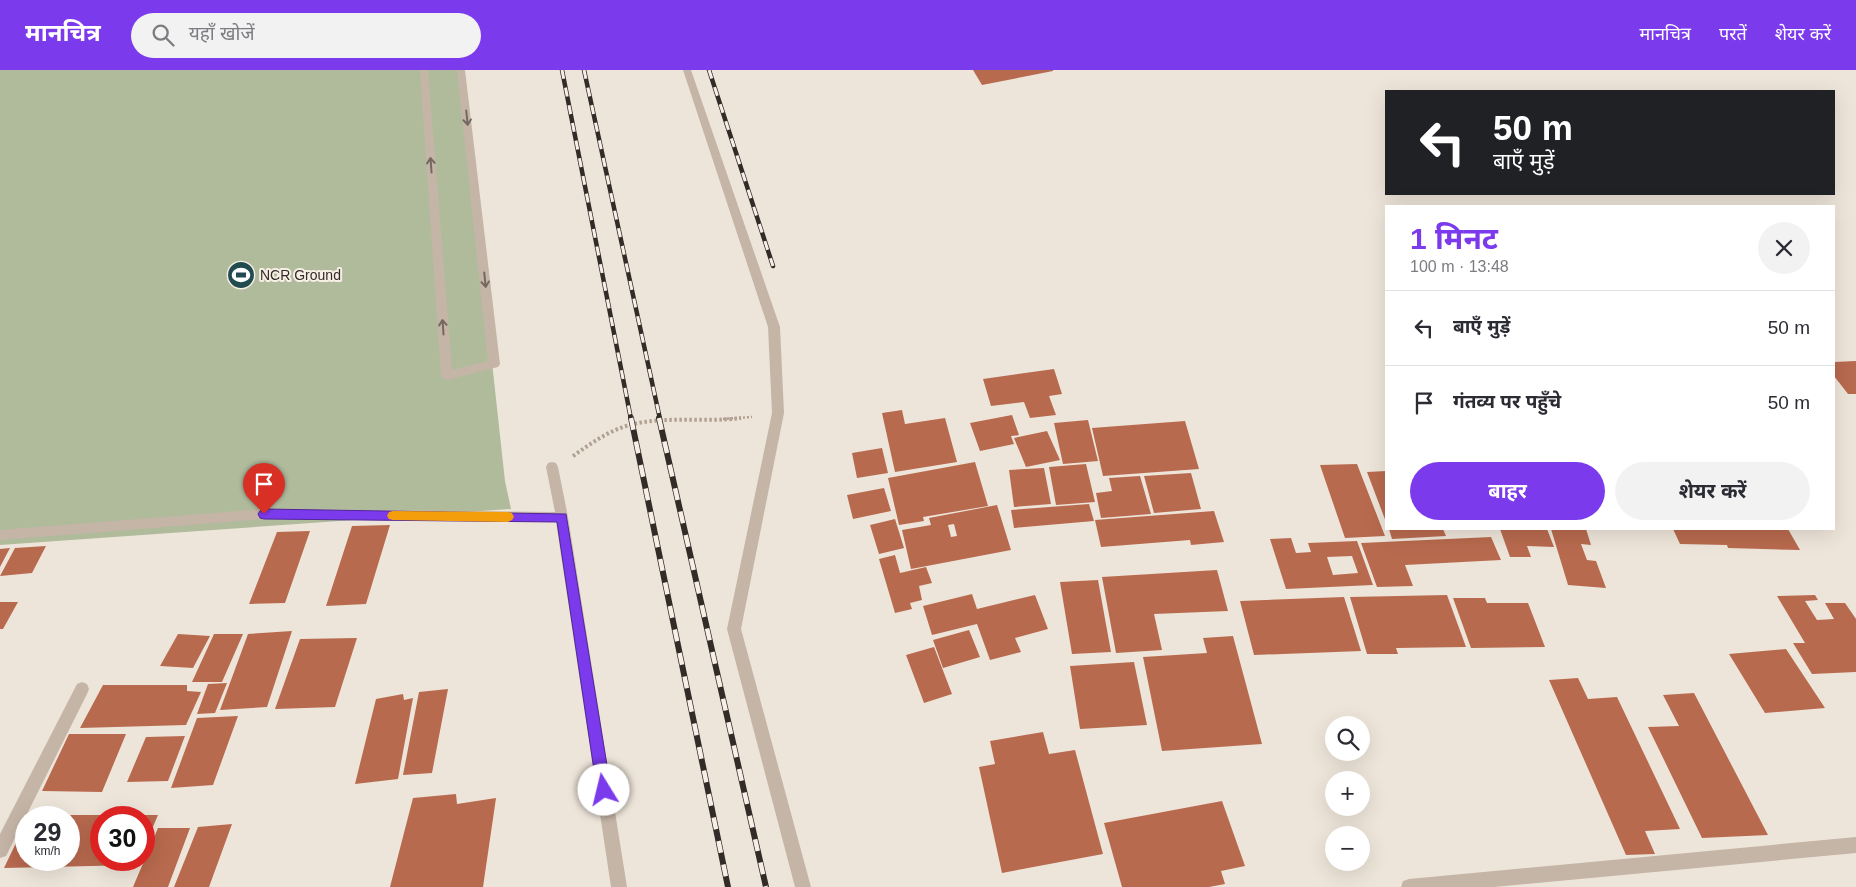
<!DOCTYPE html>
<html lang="hi">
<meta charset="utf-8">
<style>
body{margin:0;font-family:Helvetica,"Noto Sans Devanagari",sans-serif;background:#f2f2f3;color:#2b2b33;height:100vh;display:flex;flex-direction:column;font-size:19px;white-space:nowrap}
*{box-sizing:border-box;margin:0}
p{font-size:16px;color:#7c7c81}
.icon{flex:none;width:28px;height:28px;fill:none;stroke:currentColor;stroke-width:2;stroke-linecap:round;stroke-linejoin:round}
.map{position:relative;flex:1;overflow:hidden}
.drawer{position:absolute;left:1385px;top:135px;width:450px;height:325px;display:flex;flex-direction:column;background:#fff;border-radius:0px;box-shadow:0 5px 20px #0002}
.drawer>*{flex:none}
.banner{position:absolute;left:1385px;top:20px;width:450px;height:105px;border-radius:0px;box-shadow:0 5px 20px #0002;background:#202124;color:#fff;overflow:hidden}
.fabs{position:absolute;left:1325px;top:646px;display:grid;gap:10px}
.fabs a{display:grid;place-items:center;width:45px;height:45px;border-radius:50%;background:#fff;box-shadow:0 5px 20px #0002;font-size:25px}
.speed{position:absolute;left:15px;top:736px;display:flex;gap:10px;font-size:25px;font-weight:700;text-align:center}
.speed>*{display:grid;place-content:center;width:65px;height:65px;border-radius:50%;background:#fff;box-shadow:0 5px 20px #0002;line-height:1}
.speed small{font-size:12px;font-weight:400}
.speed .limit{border:8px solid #d22;background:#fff;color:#111}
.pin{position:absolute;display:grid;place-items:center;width:42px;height:42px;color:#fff;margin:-51px -21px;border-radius:50% 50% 50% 0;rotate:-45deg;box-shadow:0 0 5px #0007}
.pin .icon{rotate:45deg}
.me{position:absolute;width:55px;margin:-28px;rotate:351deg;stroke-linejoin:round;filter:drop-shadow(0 0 4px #0008)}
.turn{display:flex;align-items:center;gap:18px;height:105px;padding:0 25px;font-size:22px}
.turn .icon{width:65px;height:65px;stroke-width:2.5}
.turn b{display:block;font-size:35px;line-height:42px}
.round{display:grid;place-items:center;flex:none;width:52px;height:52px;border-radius:26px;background:#f2f2f3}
.head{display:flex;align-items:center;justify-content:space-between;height:85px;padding:0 25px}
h1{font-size:30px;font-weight:700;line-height:38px;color:#7c3aed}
.action{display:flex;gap:10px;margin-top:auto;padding:10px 25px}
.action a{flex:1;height:58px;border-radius:30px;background:#7c3aed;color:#fff;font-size:20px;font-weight:700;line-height:58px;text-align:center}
.action a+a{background:#f2f2f3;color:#2b2b33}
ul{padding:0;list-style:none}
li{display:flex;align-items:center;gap:15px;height:75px;padding:0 25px;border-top:1px solid #e1e1e2}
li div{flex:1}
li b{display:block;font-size:19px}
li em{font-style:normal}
header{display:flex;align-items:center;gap:30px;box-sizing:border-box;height:70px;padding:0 25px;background:#7c3aed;color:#fff}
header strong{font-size:24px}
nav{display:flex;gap:28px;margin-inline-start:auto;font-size:18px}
.search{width:350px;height:45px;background:#f2f2f3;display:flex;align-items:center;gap:12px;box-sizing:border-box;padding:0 18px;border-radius:28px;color:#7c7c81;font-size:19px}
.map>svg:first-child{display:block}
</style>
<header>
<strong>मानचित्र</strong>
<div class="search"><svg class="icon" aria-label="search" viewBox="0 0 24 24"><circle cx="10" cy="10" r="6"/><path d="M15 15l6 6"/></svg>यहाँ खोजें</div>
<nav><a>मानचित्र</a><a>परतें</a><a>शेयर करें</a></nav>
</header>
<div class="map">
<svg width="1856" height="817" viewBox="0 0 1856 817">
<rect width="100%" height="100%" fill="#eee5da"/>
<!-- green -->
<path fill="#b0bb9c" d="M 0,0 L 460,0 L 505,411 L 511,439 L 0,475 Z"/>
<!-- building -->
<path fill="#b86a4e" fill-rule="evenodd" d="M 973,0 L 1053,0 L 1053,1 L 982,15 Z
M 1856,291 L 1856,324 L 1848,324 L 1834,306 L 1834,292 Z
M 1054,299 L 1062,324 L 1049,326 L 1056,345 L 1030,348 L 1024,332 L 991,336 L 983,309 Z
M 902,340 L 905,354 L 945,348 L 957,392 L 895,402 L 882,343 Z
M 1012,345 L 1019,365 L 1011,366 L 1014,374 L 980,381 L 970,353 Z
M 1088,350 L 1098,391 L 1063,394 L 1054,353 Z
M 1185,351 L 1199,399 L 1103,406 L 1092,358 Z
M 1047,361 L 1060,390 L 1026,397 L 1014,368 Z
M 882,378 L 888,403 L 857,408 L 852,383 Z
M 975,392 L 988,436 L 923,447 L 924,451 L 899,455 L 888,408 Z
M 1086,394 L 1095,432 L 1056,435 L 1049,397 Z
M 1357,394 L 1385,466 L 1345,468 L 1320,395 Z
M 1044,398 L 1051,434 L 1014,437 L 1009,400 Z
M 1386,401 L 1386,452 L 1367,402 Z
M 1191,403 L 1201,439 L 1154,443 L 1144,406 Z
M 1140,406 L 1151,444 L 1101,448 L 1096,423 L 1112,421 L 1109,408 Z
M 884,418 L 891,441 L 853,449 L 847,425 Z
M 1089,434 L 1094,451 L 1014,458 L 1011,440 Z
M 997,435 L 1011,480 L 911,499 L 902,460 L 931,455 L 929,448 ZM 954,454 L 957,466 L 951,467 L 948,455 Z
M 1214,441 L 1224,472 L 1191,475 L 1190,470 L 1101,477 L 1095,450 Z
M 895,449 L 904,478 L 879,484 L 870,455 Z
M 390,455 L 366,534 L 326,536 L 352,456 Z
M 1389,459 L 1443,459 L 1446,466 L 1392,469 Z
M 1500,459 L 1547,459 L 1554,477 L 1527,476 L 1531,487 L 1510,487 Z
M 1551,459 L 1586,459 L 1591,475 L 1581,474 L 1587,490 L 1596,491 L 1606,518 L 1568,515 Z
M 1673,459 L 1788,459 L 1800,480 L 1728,478 L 1727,475 L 1680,474 Z
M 310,461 L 285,533 L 249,534 L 277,462 Z
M 1491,467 L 1501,490 L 1405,495 L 1413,516 L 1377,517 L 1361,473 Z
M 1291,468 L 1296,483 L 1311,482 L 1308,473 L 1357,471 L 1373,515 L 1286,519 L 1270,469 ZM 1352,486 L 1358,503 L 1333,505 L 1327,487 Z
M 46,476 L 32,503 L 0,506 L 15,478 Z
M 10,478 L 0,497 L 0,479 Z
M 895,485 L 900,503 L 926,497 L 932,513 L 919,516 L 922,530 L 910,533 L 912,539 L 895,543 L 879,489 Z
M 1217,500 L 1228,541 L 1154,544 L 1162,580 L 1116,583 L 1102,507 Z
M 1098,510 L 1111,582 L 1072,584 L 1060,512 Z
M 972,524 L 977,539 L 1035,525 L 1048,559 L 1015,568 L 1021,582 L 990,590 L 977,554 L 932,565 L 923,536 Z
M 1447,525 L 1466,577 L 1396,578 L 1398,584 L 1367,584 L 1350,527 Z
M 1815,525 L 1818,530 L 1805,531 L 1817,550 L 1834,549 L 1825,533 L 1845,533 L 1856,549 L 1856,602 L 1812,604 L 1793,573 L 1805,573 L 1777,526 Z
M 1344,527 L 1361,581 L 1254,585 L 1240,531 Z
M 1453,528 L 1485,528 L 1487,533 L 1528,533 L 1545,577 L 1471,578 Z
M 0,532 L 18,532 L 3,559 L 0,559 Z
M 969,560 L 980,587 L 943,598 L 933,570 Z
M 292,561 L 267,637 L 220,640 L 248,564 Z
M 178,564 L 210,566 L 193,598 L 160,596 Z
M 214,564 L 243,564 L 222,612 L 192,612 Z
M 1233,566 L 1262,674 L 1162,681 L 1143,587 L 1207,583 L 1203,568 Z
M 357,568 L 335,637 L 275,639 L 300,569 Z
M 934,577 L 952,624 L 924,633 L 906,585 Z
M 1786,579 L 1825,638 L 1765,643 L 1729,584 Z
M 1134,592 L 1147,655 L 1080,659 L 1070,596 Z
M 1578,608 L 1588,629 L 1617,627 L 1680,759 L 1645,761 L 1655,784 L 1626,785 L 1549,610 Z
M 227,613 L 215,643 L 197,644 L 208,614 Z
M 103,615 L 187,615 L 187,621 L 201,622 L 186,655 L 80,658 Z
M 448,619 L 432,703 L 403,705 L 419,622 Z
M 1694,623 L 1768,765 L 1702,768 L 1648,657 L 1679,656 L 1663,625 Z
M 403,624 L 404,630 L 413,628 L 398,709 L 355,714 L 376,629 Z
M 238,646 L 213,715 L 171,718 L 197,648 Z
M 1043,662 L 1049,684 L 1075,680 L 1103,784 L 1002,803 L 979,697 L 995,694 L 990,671 Z
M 69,664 L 126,664 L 102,722 L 42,721 Z
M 185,666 L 168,711 L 127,712 L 146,667 Z
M 456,724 L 457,734 L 496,728 L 483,817 L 390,817 L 413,728 Z
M 1222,731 L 1245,796 L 1221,801 L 1225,814 L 1209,817 L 1122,817 L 1104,753 Z
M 30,745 L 158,745 L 144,778 L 144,748 L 101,748 L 101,790 L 139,790 L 136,795 L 4,798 L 26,752 L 26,790 L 69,790 L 69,748 L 29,748 Z
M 232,754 L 209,817 L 174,817 L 198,757 Z
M 158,758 L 190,758 L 168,817 L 133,817 Z"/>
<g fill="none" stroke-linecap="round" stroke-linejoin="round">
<!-- path-far1 -->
<path stroke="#b0a092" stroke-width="2.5" stroke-dasharray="2 2" stroke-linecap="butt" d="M 723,349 L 752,347"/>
<!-- path -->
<path stroke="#b0a092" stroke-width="4" stroke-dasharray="2.5 2.5" stroke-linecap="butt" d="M 573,386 C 590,374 607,362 626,356 C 663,345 703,353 741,348"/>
<!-- street -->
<path fill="#c5b5a7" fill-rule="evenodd" d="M 420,0 L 428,0 L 452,300 L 488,291 L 457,0 L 465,0 L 500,294 L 498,297 L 447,310 L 441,306 Z
M 683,0 L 691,0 L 780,257 L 784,343 L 741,559 L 811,817 L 795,817 L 727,559 L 772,343 L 768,257 Z
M 552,392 L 556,393 L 558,397 L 568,447 L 627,817 L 611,817 L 556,452 L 264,449 L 0,470 L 0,460 L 264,439 L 555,442 L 546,397 L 548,393 Z
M 82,612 L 87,614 L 89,619 L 87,624 L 6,786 L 0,788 L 0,764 L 77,614 Z
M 1856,767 L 1856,783 L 1494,817 L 1401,817 L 1403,811 L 1409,809 Z"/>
<!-- rail-far1 casing -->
<g stroke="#322b27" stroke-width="4.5">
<path id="rail-far1" d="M 562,0 L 631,349
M 584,0 L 660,349
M 709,0 L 773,196"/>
</g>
<!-- rail casing -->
<g stroke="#322b27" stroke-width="6">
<path id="rail" d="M 631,348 L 728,817
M 659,348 L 766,817"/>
</g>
<!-- rail-far1 -->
<use href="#rail-far1" stroke="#f7efe6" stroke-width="3" stroke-dasharray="9" stroke-linecap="butt"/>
<!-- rail -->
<use href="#rail" stroke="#f7efe6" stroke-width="4.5" stroke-dasharray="12" stroke-linecap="butt"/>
</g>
<!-- one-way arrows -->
<defs><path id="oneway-shaft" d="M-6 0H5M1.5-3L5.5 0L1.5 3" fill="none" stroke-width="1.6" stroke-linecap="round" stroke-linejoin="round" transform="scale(1.25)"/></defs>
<g stroke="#746961">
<use href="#oneway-shaft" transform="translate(467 48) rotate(84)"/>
<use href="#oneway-shaft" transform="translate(431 95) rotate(-94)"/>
<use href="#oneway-shaft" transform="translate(485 210) rotate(84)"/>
<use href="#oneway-shaft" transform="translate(443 257) rotate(-94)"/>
</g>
<!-- route -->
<path fill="#7c3aed" stroke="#51269a" d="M 264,439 L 566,444 L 611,720 L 609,725 L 604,727 L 599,725 L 597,720 L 557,452 L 264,449 L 260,448 L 258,444 L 260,441 Z"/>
<!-- slow -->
<path fill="#f59e0b" d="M 393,441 L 508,442 L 512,443 L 514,447 L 512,450 L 508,452 L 393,450 L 389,449 L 387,446 L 389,442 Z"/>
<!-- icons -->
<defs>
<g id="stadium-disc" transform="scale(1.4375)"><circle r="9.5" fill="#214b4f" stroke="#f7efe6"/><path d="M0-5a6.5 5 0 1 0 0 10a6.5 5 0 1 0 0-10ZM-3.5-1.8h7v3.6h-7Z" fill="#fff"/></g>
</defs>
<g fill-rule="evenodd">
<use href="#stadium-disc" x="241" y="205"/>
</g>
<g text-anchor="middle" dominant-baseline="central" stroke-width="4" stroke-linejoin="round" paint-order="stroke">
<!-- poi labels -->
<g font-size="14" fill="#322b27" stroke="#f7efe6" text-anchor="start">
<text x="260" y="205">NCR Ground</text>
</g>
</g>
</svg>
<div class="fabs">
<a><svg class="icon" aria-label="search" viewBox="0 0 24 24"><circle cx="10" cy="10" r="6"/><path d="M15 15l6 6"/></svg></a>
<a>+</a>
<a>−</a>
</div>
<div class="speed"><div>29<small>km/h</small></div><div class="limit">30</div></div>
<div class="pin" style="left:264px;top:444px;background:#d93025"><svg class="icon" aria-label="arrive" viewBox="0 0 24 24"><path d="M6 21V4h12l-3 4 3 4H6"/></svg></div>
<svg class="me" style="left:604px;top:720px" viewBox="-20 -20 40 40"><circle r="19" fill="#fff"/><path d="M0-13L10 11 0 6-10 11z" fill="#7c3aed"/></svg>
<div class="banner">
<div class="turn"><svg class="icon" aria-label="left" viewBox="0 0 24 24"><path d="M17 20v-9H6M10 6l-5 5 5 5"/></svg><div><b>50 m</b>बाएँ मुड़ें</div></div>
</div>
<section class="drawer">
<div class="head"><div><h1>1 मिनट</h1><p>100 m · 13:48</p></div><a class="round"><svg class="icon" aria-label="close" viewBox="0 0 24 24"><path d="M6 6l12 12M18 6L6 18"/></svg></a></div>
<ul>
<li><svg class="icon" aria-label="left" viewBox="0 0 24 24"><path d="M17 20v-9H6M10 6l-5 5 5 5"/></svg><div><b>बाएँ मुड़ें</b></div><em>50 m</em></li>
<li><svg class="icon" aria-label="arrive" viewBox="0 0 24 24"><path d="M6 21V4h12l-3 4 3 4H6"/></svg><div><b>गंतव्य पर पहुँचे</b></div><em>50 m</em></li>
</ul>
<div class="action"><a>बाहर</a><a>शेयर करें</a></div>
</section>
</div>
